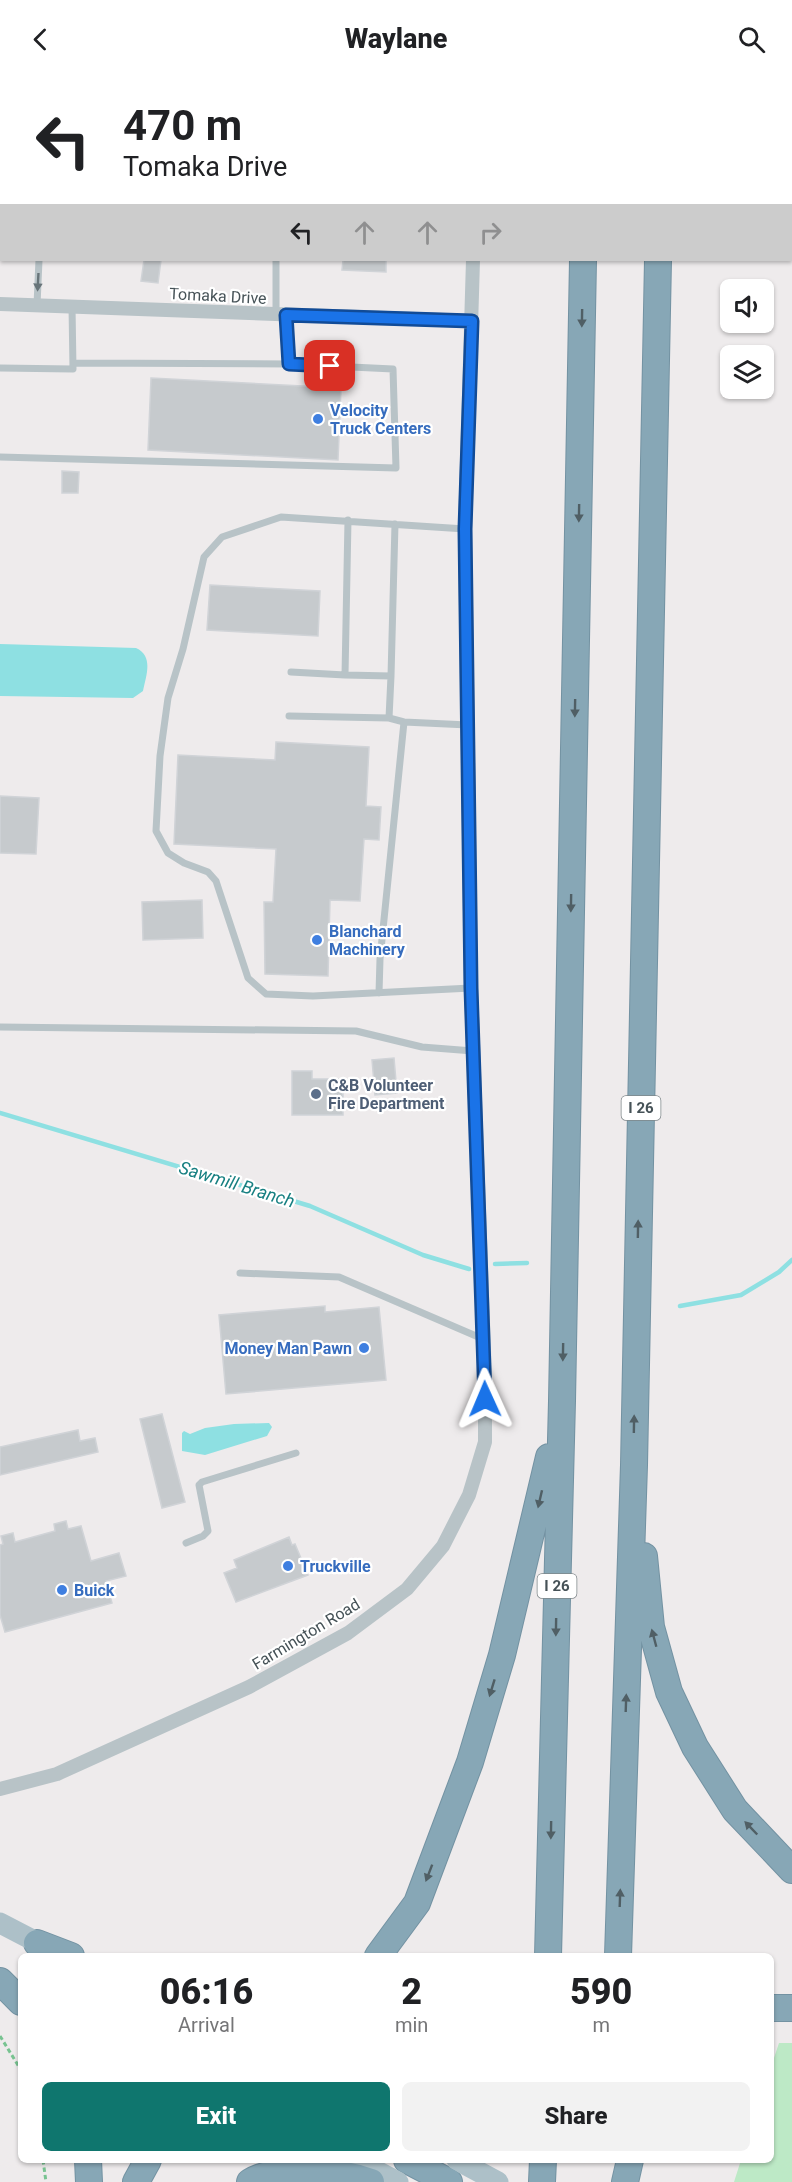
<!DOCTYPE html>
<style>
body{margin:0;font-family:Roboto,sans-serif;background:#f2f2f2;color:#202124;height:100vh;display:flex;flex-direction:column;font-size:22px;white-space:nowrap}
*{box-sizing:border-box;margin:0}
p{font-size:20px;color:#757577}
.icon{flex:none;width:33px;height:33px;fill:none;stroke:currentColor;stroke-width:2;stroke-linecap:round;stroke-linejoin:round}
.map{position:relative;flex:1;overflow:hidden}
.sheet{position:absolute;left:18px;top:1875px;width:756px;height:210px;display:flex;flex-direction:column;background:#fff;border-radius:9px;box-shadow:0 2px 4px #0004}
.sheet>*{flex:none}
.hud{position:absolute;left:0px;top:0px;width:792px;height:183px;box-shadow:0 2px 4px #0004;background:#fff;color:#202124;overflow:hidden}
.buttons{position:absolute;left:720px;top:201px;display:grid;gap:12px}
.buttons a{display:grid;place-items:center;width:54px;height:54px;border-radius:9px;background:#fff;box-shadow:0 2px 4px #0004;font-size:30px}
.pin{position:absolute;display:grid;place-items:center;width:51px;height:51px;color:#fff;margin:-26px;border-radius:12px;box-shadow:0 3px 9px #0006}
.me{position:absolute;width:66px;margin:-33px;rotate:359deg;stroke-linejoin:round;filter:drop-shadow(0 0 4px #0008)}
.turn{display:flex;align-items:center;gap:21px;height:126px;padding:0 24px;font-size:27px}
.turn .icon{width:78px;height:78px;stroke-width:2.5}
.turn b{display:block;font-size:42px;line-height:51px}
.lanes{display:flex;align-items:center;height:57px;padding:0 24px;background:#0003;justify-content:center;gap:30px;direction:ltr}
.lanes .off{opacity:.35}
.eta{display:flex;justify-content:space-evenly;align-items:center;height:102px;text-align:center}
.eta b{font-size:36px;font-weight:800;line-height:42px}
.button{display:flex;gap:12px;margin-top:auto;padding:12px 24px}
.button a{flex:1;height:69px;border-radius:9px;background:#0f766e;color:#fff;font-size:24px;font-weight:800;line-height:69px;text-align:center}
.button a+a{background:#f2f2f2;color:#202124}
header{display:flex;justify-content:space-between;align-items:center;height:78px;padding:0 24px;background:#fff;font-size:27px;font-weight:800}
.map>svg:first-child{display:block}
</style>
<header><svg class="icon" aria-label="back" viewBox="0 0 24 24"><path d="M15 5l-7 7 7 7"/></svg>Waylane<svg class="icon" aria-label="search" viewBox="0 0 24 24"><circle cx="10" cy="10" r="6"/><path d="M15 15l6 6"/></svg></header>
<div class="map">
<svg width="792" height="2104" viewBox="0 0 792 2104">
<rect width="100%" height="100%" fill="#eeebec"/>
<!-- green -->
<path fill="#bde9c6" d="M 779,1965 L 792,1965 L 792,2104 L 734,2104 L 741,2082 L 771,2082 L 771,1989 Z"/>
<!-- water -->
<path fill="#8ee0e2" d="M 0,566 L 136,570 C 154,578 146,598 143,613 L 133,620 L 0,618 Z
M 269,1345 L 272,1349 L 267,1358 L 205,1377 L 182,1373 L 182,1355 L 184,1353 L 190,1356 L 205,1350 L 234,1346 Z"/>
<g fill="none" stroke-linecap="round" stroke-linejoin="round">
<!-- stream -->
<path stroke="#8ee0e2" stroke-width="4.5" d="M 0,1035 L 310,1128 L 423,1177 L 469,1191
M 495,1186 L 527,1185
M 680,1228 L 741,1217 L 779,1194 L 792,1182"/>
</g>
<!-- building -->
<path fill="#c6cacd" stroke="#d0d3d7" stroke-width="1.5" d="M 144,182 L 161,182 L 158,205 L 141,203 Z
M 343,182 L 386,182 L 386,194 L 342,192 Z
M 151,300 L 341,310 L 338,382 L 148,372 Z
M 62,393 L 79,394 L 78,415 L 62,415 Z
M 210,507 L 320,513 L 318,558 L 207,552 Z
M 276,664 L 369,669 L 366,728 L 381,729 L 379,762 L 364,761 L 360,823 L 330,822 L 328,898 L 265,896 L 264,824 L 273,824 L 276,771 L 174,766 L 178,677 L 275,682 Z
M 0,718 L 39,720 L 36,776 L 0,775 Z
M 202,822 L 203,860 L 143,862 L 142,824 Z
M 394,980 L 397,1015 L 375,1017 L 372,982 Z
M 292,993 L 312,993 L 312,1001 L 343,1001 L 343,1037 L 292,1037 Z
M 325,1228 L 325,1234 L 379,1229 L 386,1302 L 226,1316 L 219,1237 Z
M 162,1336 L 185,1424 L 162,1430 L 140,1341 Z
M 78,1352 L 80,1363 L 95,1360 L 98,1374 L 0,1397 L 0,1369 Z
M 66,1443 L 68,1451 L 81,1448 L 91,1483 L 119,1475 L 126,1498 L 106,1503 L 112,1525 L 5,1554 L 0,1537 L 0,1467 L 3,1466 L 1,1458 L 13,1455 L 15,1464 L 55,1453 L 54,1446 Z
M 289,1459 L 292,1467 L 295,1466 L 308,1497 L 236,1524 L 224,1495 L 237,1490 L 234,1482 Z"/>
<g fill="none" stroke-linecap="round" stroke-linejoin="round">
<!-- highway casing -->
<g stroke="#7392a2" stroke-width="28">
<path id="highway" d="M 587,2 L 587,0
M 662,2 L 662,0
M 644,1478 L 651,1549 L 669,1614 L 695,1669 L 735,1732 L 792,1792
M 37,1865 L 71,1878
M 378,1878 L 417,1825 L 470,1684 L 502,1577 L 549,1379
M 548,1878 L 562,1323 L 583,182
M 618,1878 L 634,1387 L 658,182
M 0,1903 L 21,1924
M 771,1930 L 792,1930
M 88,2082 L 89,2104
M 407,2082 L 449,2104
M 136,2104 L 148,2082
M 250,2104 C 281,2086 338,2092 371,2104
M 542,2104 L 543,2082
M 625,2104 L 630,2082"/>
</g>
<!-- path -->
<path stroke="#78c391" stroke-width="3" stroke-dasharray="4.5 3" stroke-linecap="butt" d="M 0,1958 L 21,1992
M 43,2082 L 46,2104"/>
<!-- lane -->
<path stroke="#b8c3c7" stroke-width="7" d="M 292,0 L 292,2
M 353,2 L 353,0
M 0,98 L 2,98
M 276,182 L 276,236
M 37,227 L 39,182
M 73,285 L 289,286
M 0,290 L 73,291 L 72,228
M 0,379 L 396,390 L 393,291 L 289,286 L 286,237
M 348,442 L 345,597 L 391,598 L 389,640
M 465,451 L 281,439 L 222,459 L 204,479 L 183,571 L 168,620 L 160,678 L 156,753 L 168,775 L 184,785 L 208,794 L 216,803 L 248,900 L 266,916 L 313,918 L 471,910
M 291,594 L 345,597
M 391,598 L 395,446
M 289,638 L 389,640 L 404,644 L 468,647
M 379,915 L 380,881 L 404,644
M 0,949 L 356,953 L 422,969 L 473,973
M 240,1195 L 339,1199 L 483,1261
M 186,1465 L 203,1458 L 208,1453 L 199,1407 L 202,1404 L 296,1375"/>
<!-- street -->
<path stroke="#b8c3c7" stroke-width="14" d="M 476,2 L 476,0
M 0,226 L 472,243
M 0,1711 L 57,1696 L 249,1609 L 348,1555 L 407,1511 L 443,1468 L 469,1417 L 485,1364 L 485,1300 L 471,910 L 465,451 L 473,182"/>
<!-- primary -->
<path stroke="#adc0c8" stroke-width="21" d="M 0,1845 L 52,1872
M 356,2082 L 398,2104
M 457,2082 L 498,2104"/>
<!-- highway -->
<use href="#highway" stroke="#87a7b6" stroke-width="26"/>
</g>
<!-- one-way arrows -->
<defs><path id="oneway-solid" d="M-6-.8H1V-3.2L6.5 0L1 3.2V.8H-6Z" transform="scale(1.5)"/></defs>
<use fill="#687479" href="#oneway-solid" transform="translate(38 204) rotate(93)"/>
<g fill="#505f65">
<use href="#oneway-solid" transform="translate(582 240) rotate(91)"/>
<use href="#oneway-solid" transform="translate(579 435) rotate(91)"/>
<use href="#oneway-solid" transform="translate(575 630) rotate(91)"/>
<use href="#oneway-solid" transform="translate(571 825) rotate(91)"/>
<use href="#oneway-solid" transform="translate(638 1151) rotate(-89)"/>
<use href="#oneway-solid" transform="translate(563 1274) rotate(91)"/>
<use href="#oneway-solid" transform="translate(634 1346) rotate(-89)"/>
<use href="#oneway-solid" transform="translate(540 1421) rotate(103)"/>
<use href="#oneway-solid" transform="translate(556 1549) rotate(91)"/>
<use href="#oneway-solid" transform="translate(654 1560) rotate(-105)"/>
<use href="#oneway-solid" transform="translate(492 1610) rotate(107)"/>
<use href="#oneway-solid" transform="translate(626 1625) rotate(-88)"/>
<use href="#oneway-solid" transform="translate(751 1750) rotate(-134)"/>
<use href="#oneway-solid" transform="translate(551 1752) rotate(91)"/>
<use href="#oneway-solid" transform="translate(429 1795) rotate(111)"/>
<use href="#oneway-solid" transform="translate(620 1820) rotate(-88)"/>
</g>
<g fill="none" stroke-linecap="round" stroke-linejoin="round">
<!-- route casing -->
<g stroke="#114b97" stroke-width="15">
<path id="route" d="M 330,288 L 289,286 L 286,237 L 472,243 L 465,451 L 471,910 L 485,1321"/>
</g>
<!-- route -->
<use href="#route" stroke="#1a73e8" stroke-width="10"/>
</g>
<!-- markers -->
<g fill="#3f7fe0" stroke="#fff" stroke-width="2">
<circle cx="318" cy="341" r="6"/>
<circle cx="317" cy="862" r="6"/>
<circle cx="364" cy="1270" r="6"/>
<circle cx="288" cy="1488" r="6"/>
<circle cx="62" cy="1512" r="6"/>
</g>
<circle fill="#5c6f8a" stroke="#fff" stroke-width="2" cx="316" cy="1016" r="6"/>
<g text-anchor="middle" dominant-baseline="central" stroke-width="4.5" stroke-linejoin="round" paint-order="stroke">
<!-- shield labels -->
<g fill="#fff" stroke="#7e8689" stroke-width="1.5">
<rect x="621.5" y="1018" width="39" height="24" rx="4.5"/>
<rect x="537.5" y="1496" width="39" height="24" rx="4.5"/>
</g>
<g font-size="15" font-weight="bold" fill="#465257">
<text x="641" y="1030">I 26</text>
<text x="557" y="1508">I 26</text>
</g>
<!-- street labels -->
<g font-size="16" fill="#465257" stroke="#fff">
<text transform="translate(218 218) rotate(3)">Tomaka Drive</text>
<text transform="translate(306 1556) rotate(-31)">Farmington Road</text>
</g>
<!-- shop labels -->
<g font-size="16" font-weight="bold" fill="#366cbe" stroke="#fff" text-anchor="start">
<text x="330" y="332">Velocity<tspan x="330" dy="18">Truck Centers</tspan></text>
<text x="329" y="853">Blanchard<tspan x="329" dy="18">Machinery</tspan></text>
<text x="352" y="1270" text-anchor="end">Money Man Pawn</text>
<text x="300" y="1488">Truckville</text>
<text x="74" y="1512">Buick</text>
</g>
<!-- service labels -->
<g font-size="16" font-weight="bold" fill="#4e5e75" stroke="#fff" text-anchor="start">
<text x="328" y="1007">C&amp;B Volunteer<tspan x="328" dy="18">Fire Department</tspan></text>
</g>
<!-- water labels -->
<g font-size="18" font-style="italic" fill="#188082" stroke="#fff">
<text transform="translate(237 1106) rotate(17)">Sawmill Branch</text>
</g>
</g>
</svg>
<div class="buttons">
<a><svg class="icon" aria-label="sound" viewBox="0 0 24 24"><path d="M4 9h4l5-4v14l-5-4H4zM17 9q2 3 0 6"/></svg></a>
<a><svg class="icon" aria-label="layers" viewBox="0 0 24 24"><path d="M12 4l9 5-9 5-9-5zM3 14l9 5 9-5"/></svg></a>
</div>
<div class="pin" style="left:330px;top:288px;background:#d93025"><svg class="icon" aria-label="arrive" viewBox="0 0 24 24"><path d="M6 21V4h12l-3 4 3 4H6"/></svg></div>
<svg class="me" style="left:485px;top:1321px" viewBox="-20 -20 40 40"><path d="M0-17L14 15 0 8-14 15z" fill="#1a73e8" stroke="#fff" stroke-width="4"/></svg>
<div class="hud">
<div class="turn"><svg class="icon" aria-label="left" viewBox="0 0 24 24"><path d="M17 20v-9H6M10 6l-5 5 5 5"/></svg><div><b>470 m</b>Tomaka Drive</div></div>
<div class="lanes"><svg class="icon" aria-label="left" viewBox="0 0 24 24"><path d="M17 20v-9H6M10 6l-5 5 5 5"/></svg><svg class="icon off" aria-label="ahead" viewBox="0 0 24 24"><path d="M12 20V5M6 11l6-6 6 6"/></svg><svg class="icon off" aria-label="ahead" viewBox="0 0 24 24"><path d="M12 20V5M6 11l6-6 6 6"/></svg><svg class="icon off" aria-label="right" viewBox="0 0 24 24"><path d="M7 20v-9h11M14 6l5 5-5 5"/></svg></div>
</div>
<section class="sheet">
<div class="eta">
<div><b>06:16</b><p>Arrival</p></div>
<div><b>2</b><p>min</p></div>
<div><b>590</b><p>m</p></div>
</div>
<div class="button"><a>Exit</a><a>Share</a></div>
</section>
</div>
